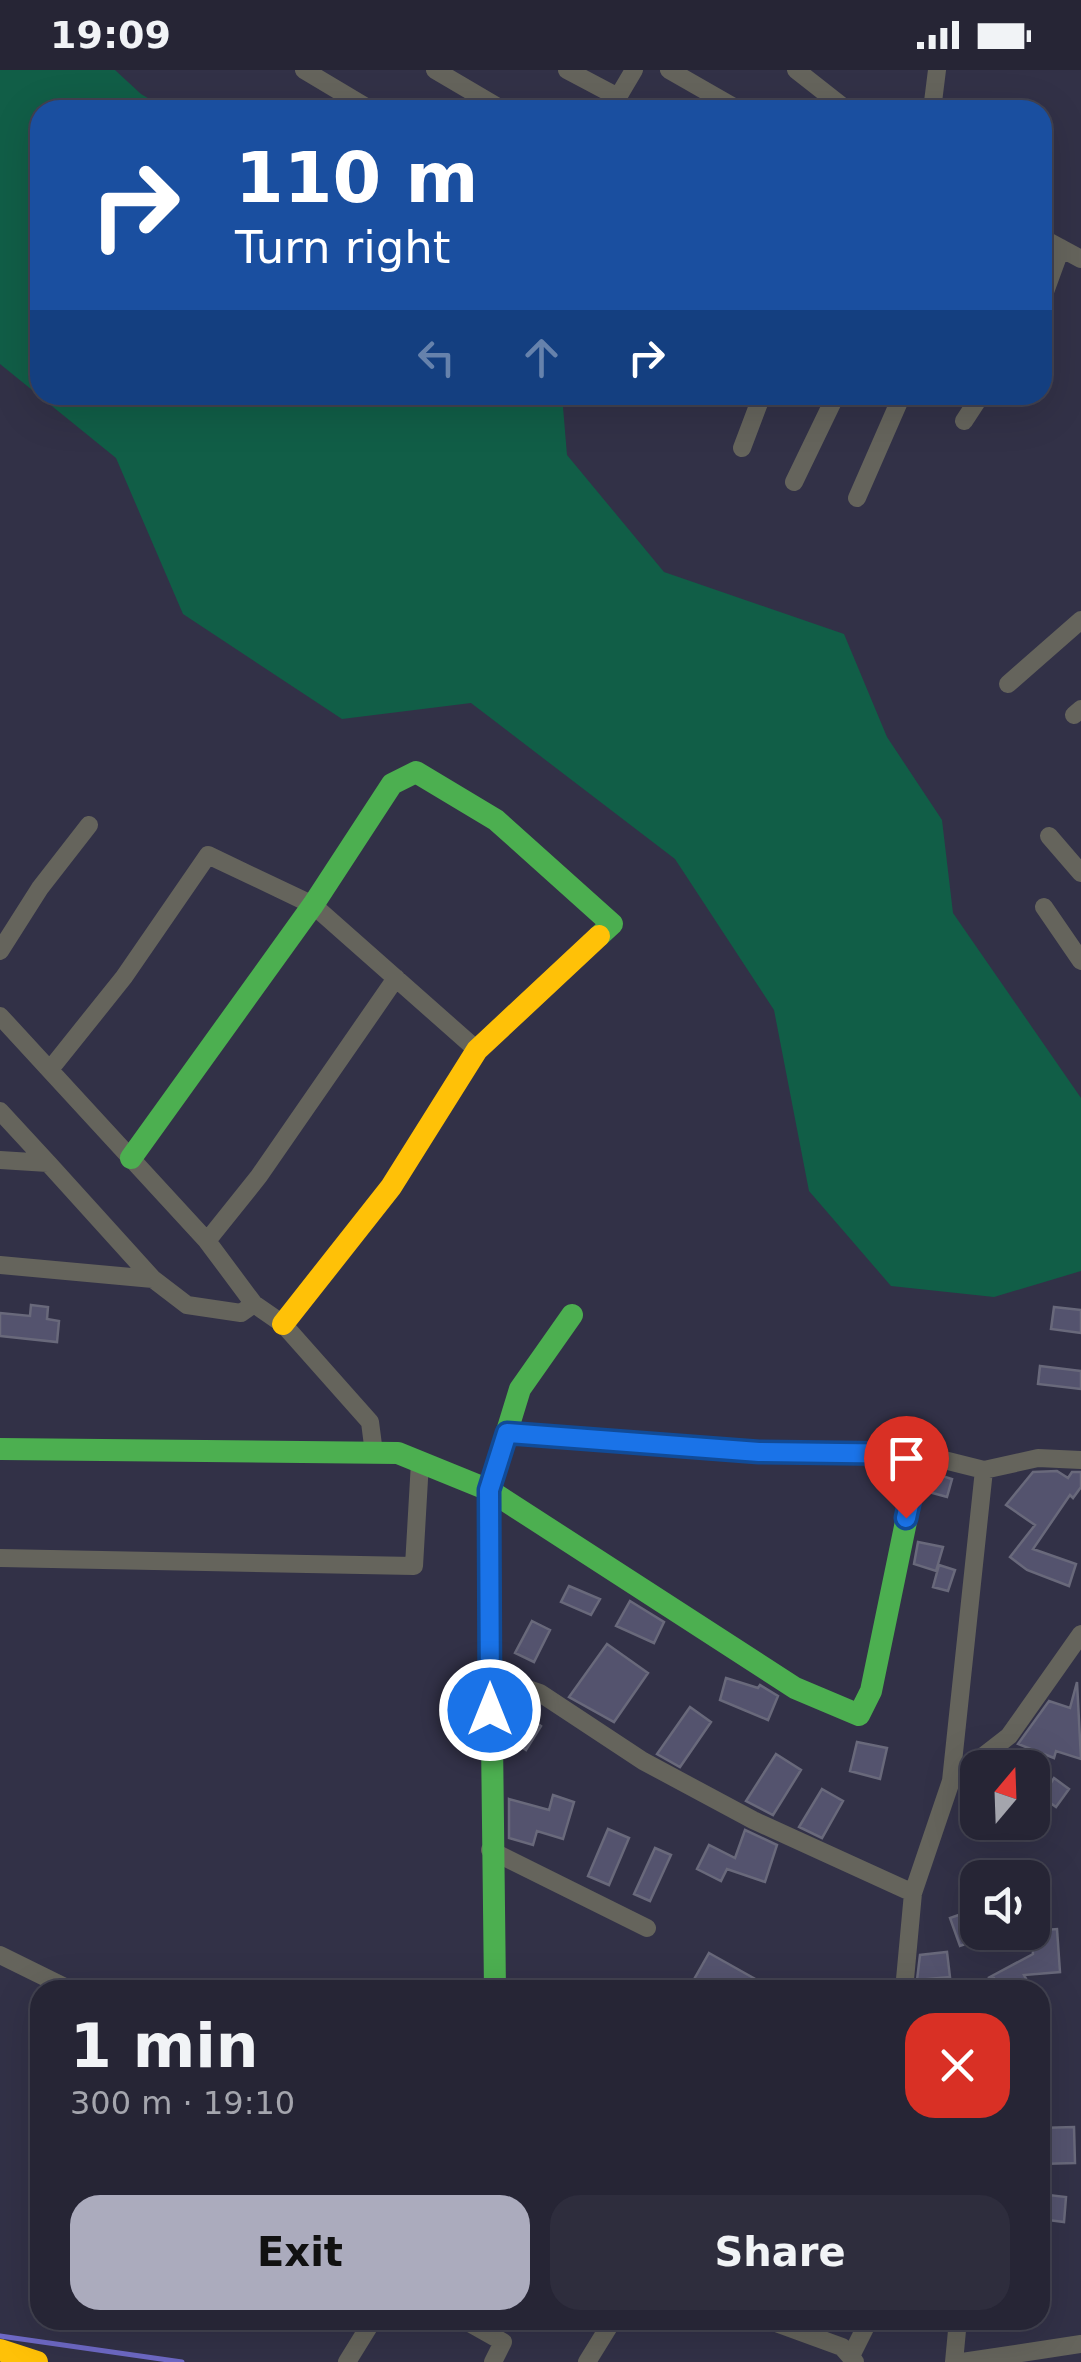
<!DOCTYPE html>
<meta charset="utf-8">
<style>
body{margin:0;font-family:"DejaVu Sans",sans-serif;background:#2e2d3d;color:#f1f3f6;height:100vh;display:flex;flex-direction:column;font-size:38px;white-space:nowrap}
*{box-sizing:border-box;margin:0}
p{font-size:32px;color:#a4a5ad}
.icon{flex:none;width:55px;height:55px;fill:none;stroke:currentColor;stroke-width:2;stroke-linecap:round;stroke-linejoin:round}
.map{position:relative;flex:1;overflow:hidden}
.sheet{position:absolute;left:30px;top:1910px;width:1020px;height:350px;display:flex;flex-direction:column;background:#262535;border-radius:30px;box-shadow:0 10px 40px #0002,0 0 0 2px #424250}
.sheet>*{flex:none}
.guide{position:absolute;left:30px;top:30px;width:1022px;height:305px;border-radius:30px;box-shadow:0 10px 40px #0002,0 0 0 2px #424250;background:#1a4fa0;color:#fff;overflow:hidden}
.needle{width:65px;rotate:19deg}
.controls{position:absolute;left:960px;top:1680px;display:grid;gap:20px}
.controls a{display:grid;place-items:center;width:90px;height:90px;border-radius:20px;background:#262535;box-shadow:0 10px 40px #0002,0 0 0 2px #424250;font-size:50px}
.pin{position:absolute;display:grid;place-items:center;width:85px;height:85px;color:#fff;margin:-102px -42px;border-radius:50% 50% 50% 0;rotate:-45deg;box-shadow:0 0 10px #0007}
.pin .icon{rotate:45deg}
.me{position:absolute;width:110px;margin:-55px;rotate:0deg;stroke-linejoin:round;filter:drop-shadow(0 0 8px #0008)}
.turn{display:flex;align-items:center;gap:35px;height:210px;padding:0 40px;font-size:45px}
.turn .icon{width:130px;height:130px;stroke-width:2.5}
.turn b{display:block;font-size:70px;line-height:85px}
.lanes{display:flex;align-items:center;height:95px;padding:0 40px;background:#0003;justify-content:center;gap:50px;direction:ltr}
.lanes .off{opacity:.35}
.round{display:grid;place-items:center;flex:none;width:105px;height:105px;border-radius:30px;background:#2e2d3d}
.overview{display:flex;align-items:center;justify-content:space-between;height:170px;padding:0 40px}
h1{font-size:60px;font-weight:700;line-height:75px}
.primary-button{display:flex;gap:20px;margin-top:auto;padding:20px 40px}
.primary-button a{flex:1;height:115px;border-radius:30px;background:#ababbd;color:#111;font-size:40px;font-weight:700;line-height:115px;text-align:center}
.primary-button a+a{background:#2e2d3d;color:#f1f3f6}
.status{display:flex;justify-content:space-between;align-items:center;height:70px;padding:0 50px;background:#262535;direction:ltr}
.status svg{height:28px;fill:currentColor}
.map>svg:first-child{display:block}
</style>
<div class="status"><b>19:09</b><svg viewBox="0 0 49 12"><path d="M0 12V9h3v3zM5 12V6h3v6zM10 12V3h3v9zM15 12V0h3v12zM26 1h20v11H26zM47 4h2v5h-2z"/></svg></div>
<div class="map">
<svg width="1081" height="2292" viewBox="0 0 1081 2292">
<rect width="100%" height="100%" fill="#323147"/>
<!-- green -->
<path fill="#115e47" d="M 0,0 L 115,0 L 141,24 L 168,40 L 40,40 L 40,325 L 562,325 L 567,385 L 664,502 L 844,564 L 887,667 L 942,750 L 953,843 L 1081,1028 L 1081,1201 L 994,1227 L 891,1216 L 809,1121 L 774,940 L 675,789 L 471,633 L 342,649 L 183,544 L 116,388 L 0,294 Z"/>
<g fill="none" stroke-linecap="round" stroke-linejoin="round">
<!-- stream -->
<path stroke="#6e69c5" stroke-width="5" d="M 0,2266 L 182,2292"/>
</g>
<!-- building -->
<path fill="#54536e" stroke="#69697b" stroke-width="2.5" d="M 31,1235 L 48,1237 L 47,1249 L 59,1251 L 57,1272 L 0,1266 L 0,1243 L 30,1246 Z
M 1054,1237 L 1081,1240 L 1081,1263 L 1051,1259 Z
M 1040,1296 L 1081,1301 L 1081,1319 L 1038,1314 Z
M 1057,1401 L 1068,1408 L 1072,1402 L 1081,1402 L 1081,1417 L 1073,1428 L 1070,1425 L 1033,1479 L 1076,1494 L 1069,1516 L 1027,1500 L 1010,1487 L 1035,1455 L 1006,1435 L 1033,1402 Z
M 933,1403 L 952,1409 L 947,1427 L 929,1422 Z
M 918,1472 L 943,1477 L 936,1501 L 914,1494 Z
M 939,1495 L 955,1500 L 948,1521 L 933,1517 Z
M 569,1516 L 600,1529 L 591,1545 L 561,1532 Z
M 630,1531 L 664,1552 L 654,1573 L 616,1556 Z
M 532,1551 L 550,1560 L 534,1592 L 515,1583 Z
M 607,1574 L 648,1603 L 614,1652 L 569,1627 Z
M 726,1608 L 758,1618 L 760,1615 L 778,1626 L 768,1650 L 720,1630 Z
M 1077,1612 L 1081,1689 L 1056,1681 L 1054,1688 L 1018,1674 L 1049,1631 L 1070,1638 Z
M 516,1628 L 538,1642 L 534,1651 L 541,1656 L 526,1680 L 508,1668 L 508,1641 Z
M 690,1637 L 711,1652 L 680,1697 L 657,1684 Z
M 857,1672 L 887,1678 L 880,1709 L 850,1701 Z
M 776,1684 L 801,1700 L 773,1745 L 746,1731 Z
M 1054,1708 L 1069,1719 L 1056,1737 L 1042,1727 Z
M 822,1719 L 843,1731 L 822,1768 L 799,1757 Z
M 553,1725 L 574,1732 L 563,1769 L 537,1761 L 533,1775 L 509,1768 L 509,1729 L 549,1740 Z
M 608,1759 L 629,1768 L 609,1815 L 588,1806 Z
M 745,1760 L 777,1775 L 765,1812 L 727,1799 L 721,1811 L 697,1799 L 709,1775 L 735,1788 Z
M 655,1778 L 671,1785 L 650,1831 L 634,1824 Z
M 973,1840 L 978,1862 L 983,1868 L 960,1876 L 950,1848 Z
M 1057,1859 L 1060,1902 L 1024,1905 L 1032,1920 L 1001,1920 L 994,1908 L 988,1908 L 1033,1884 L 1032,1861 Z
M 947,1882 L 950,1907 L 917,1910 L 920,1885 Z
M 709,1883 L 775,1920 L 688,1920 Z
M 1074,2057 L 1075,2093 L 1040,2094 L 1040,2058 Z
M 1040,2124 L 1066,2127 L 1064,2152 L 1040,2149 Z"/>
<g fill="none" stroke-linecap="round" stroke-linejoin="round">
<!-- street -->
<path stroke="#65645c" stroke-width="18" d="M 304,0 L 371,40
M 435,0 L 503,40
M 567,0 L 618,27
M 669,0 L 739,40
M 796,0 L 847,40
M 616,40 L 618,27 L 634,0
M 932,40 L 937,0
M 1042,168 L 1081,189
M 1042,230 L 1061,178
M 964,351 L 981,325
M 742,378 L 762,325
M 794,412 L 836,325
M 857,428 L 902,325
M 1008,614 L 1081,550
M 1074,645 L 1081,639
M 1049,766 L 1081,803
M 1044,837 L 1081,891
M 0,881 L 40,818 L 89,755
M 0,946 L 207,1171 L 254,1234 L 283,1254 L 370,1352 L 374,1383
M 52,997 L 124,907 L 208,785 L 313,835 L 477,980
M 0,1041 L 48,1093 L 0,1090
M 207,1171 L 259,1106 L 396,908
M 0,1195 L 153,1209 L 48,1093
M 153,1209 L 187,1235 L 241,1243 L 254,1234
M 507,1363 L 759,1382 L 920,1384 L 984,1400 L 1038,1388 L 1081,1390
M 0,1488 L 414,1496 L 420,1392
M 489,1606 L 540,1623 L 643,1691 L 753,1750 L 913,1823
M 951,1711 L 1009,1666 L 1081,1564
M 490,1780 L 647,1858
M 0,1885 L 71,1920
M 904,1920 L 913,1823 L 951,1711 L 984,1400
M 464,2250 L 503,2272 L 493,2292
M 768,2250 L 842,2277 L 855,2292
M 852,2284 L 869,2250
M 347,2292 L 373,2250
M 587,2292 L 613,2250
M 954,2292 L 958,2250
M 962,2292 L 1081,2274"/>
<!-- fast -->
<path stroke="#4caf50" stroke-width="22" d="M 131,1088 L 313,835 L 392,714 L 416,702 L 496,750 L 612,854 L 599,866
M 572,1245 L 520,1319 L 489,1420 L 795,1618 L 859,1645 L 871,1621 L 920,1384
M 0,1379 L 398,1383 L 489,1420 L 495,1920"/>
<!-- slow -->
<path stroke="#ffc107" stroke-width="22" d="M 283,1254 L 391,1117 L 477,980 L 599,866
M 0,2280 L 37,2292"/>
</g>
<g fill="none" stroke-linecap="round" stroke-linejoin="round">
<!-- route casing -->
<g stroke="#114b97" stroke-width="25">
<path id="route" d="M 490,1640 L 489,1420 L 507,1363 L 759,1382 L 920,1384 L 906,1448"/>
</g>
<!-- route -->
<use href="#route" stroke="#1a73e8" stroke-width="18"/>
</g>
</svg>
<div class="controls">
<a><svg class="needle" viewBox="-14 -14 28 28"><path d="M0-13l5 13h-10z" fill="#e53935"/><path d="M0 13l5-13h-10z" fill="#a4a5ad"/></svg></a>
<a><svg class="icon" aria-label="sound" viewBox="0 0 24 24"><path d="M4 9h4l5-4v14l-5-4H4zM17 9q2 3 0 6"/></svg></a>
</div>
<div class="pin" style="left:906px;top:1448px;background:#d93025"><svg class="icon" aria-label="arrive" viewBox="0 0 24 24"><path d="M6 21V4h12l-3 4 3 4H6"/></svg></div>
<svg class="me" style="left:490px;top:1640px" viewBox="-20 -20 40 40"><circle r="17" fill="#1a73e8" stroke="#fff" stroke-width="3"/><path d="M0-11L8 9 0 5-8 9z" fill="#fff"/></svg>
<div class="guide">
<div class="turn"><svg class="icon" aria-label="right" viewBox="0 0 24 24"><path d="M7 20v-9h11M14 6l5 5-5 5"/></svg><div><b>110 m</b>Turn right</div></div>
<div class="lanes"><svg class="icon off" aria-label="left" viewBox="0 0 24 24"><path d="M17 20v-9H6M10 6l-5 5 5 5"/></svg><svg class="icon off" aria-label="ahead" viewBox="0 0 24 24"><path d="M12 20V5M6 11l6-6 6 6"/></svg><svg class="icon" aria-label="right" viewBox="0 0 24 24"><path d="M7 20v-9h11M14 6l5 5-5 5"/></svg></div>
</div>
<section class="sheet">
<div class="overview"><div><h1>1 min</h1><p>300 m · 19:10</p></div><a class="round" style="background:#d93025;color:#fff"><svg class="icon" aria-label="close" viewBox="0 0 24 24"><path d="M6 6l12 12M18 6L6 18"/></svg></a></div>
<div class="primary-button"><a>Exit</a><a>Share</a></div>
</section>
</div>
